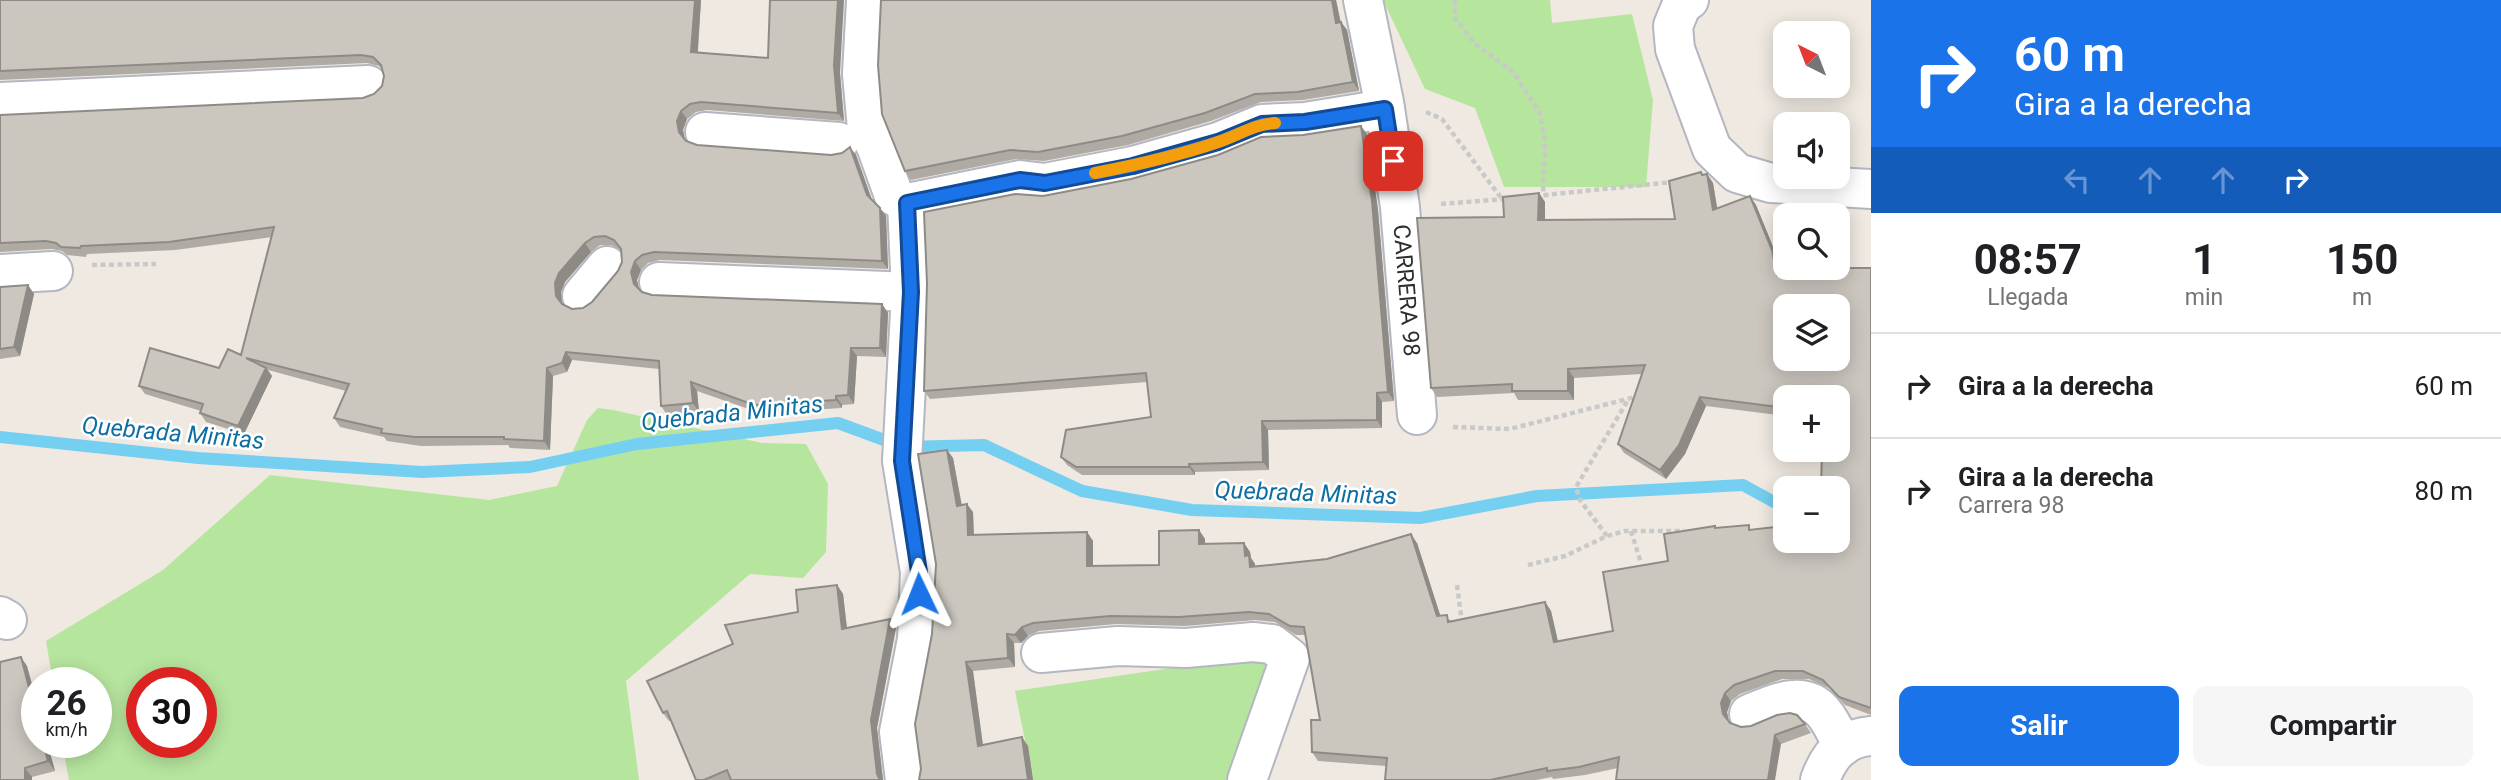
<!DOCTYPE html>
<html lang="es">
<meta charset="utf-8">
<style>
body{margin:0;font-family:Roboto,sans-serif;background:#f6f6f6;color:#202124;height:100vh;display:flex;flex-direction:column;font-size:26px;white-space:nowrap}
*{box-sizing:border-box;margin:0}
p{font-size:23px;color:#757577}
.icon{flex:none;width:38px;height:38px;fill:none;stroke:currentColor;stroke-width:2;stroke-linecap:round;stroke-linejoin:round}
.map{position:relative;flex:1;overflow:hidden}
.details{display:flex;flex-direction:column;background:#fff;width:630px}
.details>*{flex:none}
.guide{background:#1a73e8;color:#fff;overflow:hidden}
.needle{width:46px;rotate:318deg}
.buttons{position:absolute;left:1773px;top:21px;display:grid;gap:14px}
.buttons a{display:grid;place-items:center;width:77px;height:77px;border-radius:14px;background:#fff;box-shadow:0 4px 18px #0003;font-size:35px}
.speed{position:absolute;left:21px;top:667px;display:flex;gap:14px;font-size:35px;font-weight:700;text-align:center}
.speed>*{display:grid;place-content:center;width:91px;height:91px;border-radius:50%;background:#fff;box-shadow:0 4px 18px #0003;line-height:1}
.speed small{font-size:18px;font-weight:400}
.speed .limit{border:10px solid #d22;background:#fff;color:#111}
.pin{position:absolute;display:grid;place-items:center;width:60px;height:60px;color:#fff;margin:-30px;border-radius:14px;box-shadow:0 4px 10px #0006}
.me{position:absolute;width:77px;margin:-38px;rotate:358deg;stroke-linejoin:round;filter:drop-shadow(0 0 5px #0008)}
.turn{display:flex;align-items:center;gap:24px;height:147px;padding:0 28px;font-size:32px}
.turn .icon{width:91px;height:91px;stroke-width:2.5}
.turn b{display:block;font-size:49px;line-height:60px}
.lanes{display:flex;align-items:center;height:66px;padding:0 28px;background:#0003;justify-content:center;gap:35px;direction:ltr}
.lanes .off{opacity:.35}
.eta{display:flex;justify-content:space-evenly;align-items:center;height:119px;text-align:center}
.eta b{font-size:42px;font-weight:700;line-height:49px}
.cta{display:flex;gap:14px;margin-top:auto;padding:14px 28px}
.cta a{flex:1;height:80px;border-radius:14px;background:#1a73e8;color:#fff;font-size:28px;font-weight:700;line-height:80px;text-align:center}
.cta a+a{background:#f6f6f6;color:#202124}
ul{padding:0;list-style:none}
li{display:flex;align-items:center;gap:21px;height:105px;padding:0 28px;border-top:2px solid #e0e0e0}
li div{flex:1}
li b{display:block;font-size:26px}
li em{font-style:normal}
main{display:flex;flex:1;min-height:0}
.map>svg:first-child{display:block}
</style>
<main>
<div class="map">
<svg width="1871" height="780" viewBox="0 0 1871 780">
<rect width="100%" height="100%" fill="#efe9e1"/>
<!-- green -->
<path fill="#b6e59e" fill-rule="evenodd" d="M 1383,0 L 1550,0 L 1552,23 L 1632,14 L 1653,100 L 1646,187 L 1504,187 L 1475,108 L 1425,89 Z
M 598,408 L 613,410 L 762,443 L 806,444 L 828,484 L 826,552 L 803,578 L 750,574 L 626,681 L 639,780 L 69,780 L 62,742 L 96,742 L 96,682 L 53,682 L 46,641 L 163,570 L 270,475 L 489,500 L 557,486 L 587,420 ZM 142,682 L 201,682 L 201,742 L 142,742 Z
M 1252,652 L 1279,665 L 1233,759 L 1229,780 L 1033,780 L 1015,691 L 1172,668 Z"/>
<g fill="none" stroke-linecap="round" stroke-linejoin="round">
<!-- stream -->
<path stroke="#75cff0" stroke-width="12" d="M 0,437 L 198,458 L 422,472 L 530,467 L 637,444 L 838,423 L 903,447 L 984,445 L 1082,491 L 1192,510 L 1420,518 L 1537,496 L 1743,485 L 1785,508"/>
<!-- minor casing -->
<g stroke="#b4b7c1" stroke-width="42">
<g id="minor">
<path d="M 866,0 L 862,74 L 867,129 L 876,146 L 894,196 L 907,203 L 1020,180 L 1045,183 L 1133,166 L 1218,142 L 1262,124 L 1305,122 L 1385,109"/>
<path id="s1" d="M 1363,0 L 1384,102 L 1400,207 L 1417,415"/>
<path d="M 1689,0 L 1682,4 L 1673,26 L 1675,49 L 1712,149 L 1737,173 L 1771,183 L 1871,189"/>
<path d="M 0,102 L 368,85"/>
<path d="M 705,132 L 839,142"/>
<path d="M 907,203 L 911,292"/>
<path d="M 0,274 L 53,271"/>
<path d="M 659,282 L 911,292 L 902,461 L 920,572 L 917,639 L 899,732 L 905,780"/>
<path d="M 582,296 L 607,266"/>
<path d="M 0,616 L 7,620"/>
<path d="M 1041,653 L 1118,646 L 1186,648 L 1253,642 L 1272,644 L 1290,658 L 1247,780"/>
<path d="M 1749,714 C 1771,705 1803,688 1823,712 C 1831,721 1837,735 1843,746"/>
<path d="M 1820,780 C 1829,755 1843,738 1871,736"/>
</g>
</g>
<!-- path -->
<path stroke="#c9c9c9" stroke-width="4.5" stroke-dasharray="5 3.5" stroke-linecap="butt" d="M 1455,0 L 1455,18 L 1474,43 L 1513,72 L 1540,113 L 1545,141 L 1543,195
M 1426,112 L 1442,119 L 1502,199
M 1535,196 L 1673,182
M 1441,204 L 1505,199
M 92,265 L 156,264
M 1453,427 L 1510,429 L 1639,396
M 1631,531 L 1641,563
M 1607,536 L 1580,500 L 1576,487 L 1628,400
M 1528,565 L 1565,556 L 1607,536 L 1625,531 L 1684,531
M 1457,585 L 1462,623"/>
<!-- minor -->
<use href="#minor" stroke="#fff" stroke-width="38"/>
</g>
<!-- wall -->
<path fill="#afaba4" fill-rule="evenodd" d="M 0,0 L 701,0 L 698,52 L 840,73 L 844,121 L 707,110 L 696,112 L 687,119 L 683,130 L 685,139 L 686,141 L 697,145 L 831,155 L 856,155 L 872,200 L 886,216 L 888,269 L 660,260 L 648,263 L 641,270 L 637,280 L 639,290 L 642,292 L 652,295 L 882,304 L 888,313 L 886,357 L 857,356 L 854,404 L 842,405 L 842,408 L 760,413 L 697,391 L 699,412 L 667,415 L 661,406 L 659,369 L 572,360 L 567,372 L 553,376 L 550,450 L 510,448 L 508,445 L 421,446 L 387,441 L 384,437 L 340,427 L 334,418 L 346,391 L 268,370 L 272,376 L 244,434 L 206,422 L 200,413 L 201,411 L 145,394 L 139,386 L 219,368 L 241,355 L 272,237 L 175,250 L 87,254 L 86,257 L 67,255 L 62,251 L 52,249 L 0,252 L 0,115 L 363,98 L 374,94 L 382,86 L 384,76 L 382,69 L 379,66 L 367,63 L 0,80 ZM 600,245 L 611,245 L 621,250 L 622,262 L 618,271 L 592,302 L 583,308 L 572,309 L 562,304 L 561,292 L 565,282 L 591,252 Z
M 881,0 L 1336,0 L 1341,22 L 1347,30 L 1359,91 L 1303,100 L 1261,102 L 1211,121 L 1128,145 L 1044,161 L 1016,159 L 911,180 L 905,171 Z
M 1367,134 L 1378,210 L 1394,401 L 1382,402 L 1382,428 L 1268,430 L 1269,470 L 1195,472 L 1195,475 L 1082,475 L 1067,465 L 1061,457 L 1151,417 L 1147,382 L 930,399 L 924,391 L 1043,196 Z
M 1707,174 L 1713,183 L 1717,208 L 1750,196 L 1756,205 L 1778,259 L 1782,274 L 1871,268 L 1871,715 L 1845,705 L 1829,688 L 1809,679 L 1782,679 L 1740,694 L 1731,701 L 1727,712 L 1729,721 L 1730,723 L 1741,727 L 1805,724 L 1811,733 L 1781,744 L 1618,768 L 1585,775 L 1553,779 L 1552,777 L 1536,780 L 1385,780 L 1386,766 L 1318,761 L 1312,752 L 1320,720 L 1306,635 L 1296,635 L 1275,622 L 1255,620 L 1185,626 L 1116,624 L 1039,631 L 1028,636 L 1021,643 L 1014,643 L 1015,667 L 973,671 L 983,745 L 1028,746 L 1033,780 L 919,780 L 932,634 L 947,450 L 953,458 L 962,505 L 973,512 L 974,535 L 1087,532 L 1093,541 L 1093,566 L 1159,565 L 1199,530 L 1205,539 L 1205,544 L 1244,543 L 1250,552 L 1251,558 L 1255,564 L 1255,567 L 1327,559 L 1417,543 L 1440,615 L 1452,621 L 1545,602 L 1551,611 L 1558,641 L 1613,631 L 1668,561 L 1716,528 L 1752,530 L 1838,541 L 1838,397 L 1785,397 L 1785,416 L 1706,406 L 1685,454 L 1666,479 L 1624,453 L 1618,444 L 1642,374 L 1574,378 L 1574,400 L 1518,400 L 1514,393 L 1437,397 L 1431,388 L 1504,217 L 1539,193 L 1545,202 L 1545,220 L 1675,219 L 1703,175 Z
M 28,285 L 34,294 L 20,356 L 0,359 L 0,287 Z
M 837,585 L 843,594 L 847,628 L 896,628 L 877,728 L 883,780 L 696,780 L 671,721 L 669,721 L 663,713 L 733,644 L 798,612 Z
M 27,666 L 37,742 L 47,742 L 55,771 L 32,777 L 0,780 Z"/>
<!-- shaded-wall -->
<path fill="#8e8b86" d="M 695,0 L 701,0 L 697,60 L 691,52 Z
M 838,0 L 844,0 L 840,73 L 844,121 L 838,113 L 834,65 Z
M 1332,0 L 1336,0 L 1342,31 L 1336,23 Z
M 1341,22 L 1347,30 L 1359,91 L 1353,82 Z
M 681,111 L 687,119 L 683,130 L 685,141 L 679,132 L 677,121 Z
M 1361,126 L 1367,134 L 1378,210 L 1394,401 L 1388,392 Z
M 850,147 L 856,155 L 873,203 L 867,195 Z
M 1707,174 L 1713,183 L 1719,219 L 1713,210 Z
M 1539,193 L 1545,202 L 1545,229 L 1538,220 Z
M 1750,196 L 1756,205 L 1778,259 L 1783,284 L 1777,275 Z
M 880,208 L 886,216 L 888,269 L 882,261 Z
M 585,243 L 591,252 L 565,282 L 561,292 L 562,304 L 556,296 L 555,283 L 559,273 Z
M 635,261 L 641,270 L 637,280 L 640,293 L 634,284 L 631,272 Z
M 28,285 L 34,294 L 20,356 L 14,347 Z
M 882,304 L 888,313 L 886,357 L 880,348 Z
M 851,348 L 857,356 L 854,404 L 848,395 Z
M 566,352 L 572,360 L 567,372 L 562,363 Z
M 266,368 L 272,376 L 244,434 L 238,426 Z
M 547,368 L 553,376 L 550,450 L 544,441 Z
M 1568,369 L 1574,378 L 1574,400 L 1568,391 Z
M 691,382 L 697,391 L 699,412 L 693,403 Z
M 1377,393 L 1382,402 L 1382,428 L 1377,420 Z
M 836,396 L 842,405 L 842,408 L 836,400 Z
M 1700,397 L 1706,406 L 1685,454 L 1666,479 L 1660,470 Z
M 1262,421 L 1268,430 L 1269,470 L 1263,462 Z
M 947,450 L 953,458 L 963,514 L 957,506 Z
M 1189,464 L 1195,472 L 1195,475 L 1189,467 Z
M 967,504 L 973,512 L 974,543 L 968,535 Z
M 1199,530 L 1205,539 L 1205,553 L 1199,544 Z
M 1087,532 L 1093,541 L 1093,575 L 1087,566 Z
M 1411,534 L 1417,543 L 1443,624 L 1437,616 Z
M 1244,543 L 1250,552 L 1251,558 L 1255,564 L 1256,576 L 1250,567 L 1245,556 Z
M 837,585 L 843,594 L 848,638 L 842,629 Z
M 1545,602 L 1551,611 L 1560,651 L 1554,642 Z
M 890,619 L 896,628 L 877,728 L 883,780 L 880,780 L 877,774 L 871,720 Z
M 1022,627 L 1028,636 L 1021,643 L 1015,635 Z
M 1007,634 L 1014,643 L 1015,667 L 1008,658 Z
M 21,657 L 27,666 L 37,702 L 37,718 Z
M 966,662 L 973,671 L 984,754 L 978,746 Z
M 1725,693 L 1731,701 L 1727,712 L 1729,723 L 1723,714 L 1721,703 Z
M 1775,735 L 1781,744 L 1775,780 L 1768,780 Z
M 1022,737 L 1028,746 L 1033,780 L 1028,780 Z
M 43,742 L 47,742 L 55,771 L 48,761 Z
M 25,768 L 32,777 L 32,780 L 25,780 Z"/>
<!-- building -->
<path fill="#cbc7bf" stroke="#8e8b86" stroke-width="2" fill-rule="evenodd" d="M 0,0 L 695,0 L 691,52 L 768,58 L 770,0 L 838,0 L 834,65 L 838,113 L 701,102 L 690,104 L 681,111 L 677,121 L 679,132 L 686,141 L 697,145 L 831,155 L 842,153 L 850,147 L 867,195 L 880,208 L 882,261 L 654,252 L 642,255 L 635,261 L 631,272 L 634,284 L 642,292 L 652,295 L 882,304 L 880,348 L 851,348 L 848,395 L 836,396 L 836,400 L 754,405 L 691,382 L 693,403 L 661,406 L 659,361 L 566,352 L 562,363 L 547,368 L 544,441 L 504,439 L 504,437 L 415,437 L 381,433 L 382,429 L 334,418 L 349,384 L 246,358 L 266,368 L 238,426 L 200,413 L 203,404 L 139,386 L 150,348 L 219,368 L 228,349 L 241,355 L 274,227 L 169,242 L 81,246 L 80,248 L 61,247 L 56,243 L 46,241 L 0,243 L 0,115 L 363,98 L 374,94 L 382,86 L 384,76 L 381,65 L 373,57 L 361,55 L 0,71 ZM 605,236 L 614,240 L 621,249 L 622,262 L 618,271 L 592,302 L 583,308 L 572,309 L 562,304 L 556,296 L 555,283 L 559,273 L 585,243 L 594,237 Z
M 881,0 L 1332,0 L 1336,23 L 1341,22 L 1353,82 L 1297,92 L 1255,94 L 1205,113 L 1122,136 L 1038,152 L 1010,150 L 905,171 L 882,114 L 878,65 Z
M 1361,126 L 1372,201 L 1388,392 L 1377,393 L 1377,420 L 1262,421 L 1263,462 L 1189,464 L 1189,467 L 1076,467 L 1061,457 L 1066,430 L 1151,417 L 1146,373 L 924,391 L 927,283 L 924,212 L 1015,194 L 1043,196 L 1131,179 L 1218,155 L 1261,137 L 1303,135 Z
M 1701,172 L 1702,175 L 1707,174 L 1713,210 L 1750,196 L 1772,250 L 1777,275 L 1814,268 L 1871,268 L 1871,708 L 1839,697 L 1823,680 L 1803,671 L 1775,671 L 1734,685 L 1725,693 L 1721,703 L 1723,714 L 1730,723 L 1741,727 L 1751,726 L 1777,715 L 1790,713 L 1797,715 L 1805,724 L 1775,735 L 1768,780 L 1616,780 L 1619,757 L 1579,767 L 1547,771 L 1547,768 L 1490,780 L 1385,780 L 1387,758 L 1312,752 L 1311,720 L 1320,720 L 1304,627 L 1290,626 L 1269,614 L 1249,612 L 1179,617 L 1110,616 L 1033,623 L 1022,627 L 1015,635 L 1007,634 L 1008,658 L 966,662 L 978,746 L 1022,737 L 1028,780 L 919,780 L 921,769 L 915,724 L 932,634 L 936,564 L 918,454 L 947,450 L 957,506 L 967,504 L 968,535 L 1087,532 L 1087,566 L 1159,565 L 1159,531 L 1199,530 L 1199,544 L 1244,543 L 1245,556 L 1249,555 L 1250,567 L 1327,559 L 1411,534 L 1437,616 L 1447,615 L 1448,622 L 1545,602 L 1554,642 L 1613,631 L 1603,572 L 1668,561 L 1664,534 L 1715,526 L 1715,528 L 1749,525 L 1749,530 L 1785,526 L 1785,541 L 1838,541 L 1838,488 L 1821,488 L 1822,450 L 1838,450 L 1838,397 L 1785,397 L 1785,408 L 1700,397 L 1679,445 L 1660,470 L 1618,444 L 1645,365 L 1568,369 L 1568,391 L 1512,391 L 1512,384 L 1431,388 L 1417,218 L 1504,217 L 1503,197 L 1539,193 L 1538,220 L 1675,219 L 1669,181 ZM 1785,306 L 1838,306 L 1838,359 L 1785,359 Z
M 28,285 L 14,347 L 0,349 L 0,287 Z
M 837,585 L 842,629 L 890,619 L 871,720 L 877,774 L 880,780 L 731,780 L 727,770 L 704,780 L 696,780 L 667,711 L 663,713 L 647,681 L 733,644 L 725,625 L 798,612 L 796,590 Z
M 21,657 L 37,718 L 37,742 L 43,742 L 48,761 L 25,768 L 25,780 L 0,780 L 0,662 Z"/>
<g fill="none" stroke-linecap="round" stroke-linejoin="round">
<!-- route casing -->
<g stroke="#114b97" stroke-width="18">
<path id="route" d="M 919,594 L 919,572 L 902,461 L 911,292 L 907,203 L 1020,180 L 1045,183 L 1133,166 L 1218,142 L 1262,124 L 1305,122 L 1385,109 L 1393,161"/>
</g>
<!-- route -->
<use href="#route" stroke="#1a73e8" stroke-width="12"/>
<!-- slow -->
<path stroke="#f59e0b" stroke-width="12" d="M 1095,173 C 1136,165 1178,156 1218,142 C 1237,136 1254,124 1275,123"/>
</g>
<g text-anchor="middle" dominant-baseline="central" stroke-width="5" stroke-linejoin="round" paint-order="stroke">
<!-- street labels -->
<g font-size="23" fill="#2e2e2e" stroke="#fff">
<text stroke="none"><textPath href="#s1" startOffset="294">CARRERA 98</textPath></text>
</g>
<!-- water labels -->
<g font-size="24" font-style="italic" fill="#0d6fa3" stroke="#fff">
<text transform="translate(732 413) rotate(-6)">Quebrada Minitas</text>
<text transform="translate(173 433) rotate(5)">Quebrada Minitas</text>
<text transform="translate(1306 493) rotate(2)">Quebrada Minitas</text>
</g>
</g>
</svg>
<div class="buttons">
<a><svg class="needle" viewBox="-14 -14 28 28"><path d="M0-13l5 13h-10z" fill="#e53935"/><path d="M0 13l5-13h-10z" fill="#757577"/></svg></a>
<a><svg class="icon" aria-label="sound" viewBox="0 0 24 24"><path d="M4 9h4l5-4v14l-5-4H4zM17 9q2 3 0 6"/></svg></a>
<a><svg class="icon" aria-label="search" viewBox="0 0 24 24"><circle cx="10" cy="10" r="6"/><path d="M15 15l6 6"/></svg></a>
<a><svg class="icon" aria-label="layers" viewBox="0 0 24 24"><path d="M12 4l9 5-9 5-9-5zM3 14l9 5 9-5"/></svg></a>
<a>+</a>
<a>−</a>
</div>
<div class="speed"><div>26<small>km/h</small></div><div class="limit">30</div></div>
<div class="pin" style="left:1393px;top:161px;background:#d93025"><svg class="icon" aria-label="arrive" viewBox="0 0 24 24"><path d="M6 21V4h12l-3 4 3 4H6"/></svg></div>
<svg class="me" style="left:919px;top:594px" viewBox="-20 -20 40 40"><path d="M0-17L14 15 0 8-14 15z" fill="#1a73e8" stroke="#fff" stroke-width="4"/></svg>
</div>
<section class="details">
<div class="guide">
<div class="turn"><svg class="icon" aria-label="right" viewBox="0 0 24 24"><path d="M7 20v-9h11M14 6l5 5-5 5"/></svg><div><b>60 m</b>Gira a la derecha</div></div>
<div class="lanes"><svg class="icon off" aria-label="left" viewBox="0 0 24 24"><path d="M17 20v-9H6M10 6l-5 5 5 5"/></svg><svg class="icon off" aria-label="ahead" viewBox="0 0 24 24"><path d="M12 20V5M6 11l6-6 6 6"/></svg><svg class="icon off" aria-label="ahead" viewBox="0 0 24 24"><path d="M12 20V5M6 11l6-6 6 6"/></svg><svg class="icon" aria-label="right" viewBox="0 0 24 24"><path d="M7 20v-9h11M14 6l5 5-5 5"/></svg></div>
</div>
<div class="eta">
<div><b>08:57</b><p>Llegada</p></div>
<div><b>1</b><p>min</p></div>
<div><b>150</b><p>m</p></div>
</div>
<ul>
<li><svg class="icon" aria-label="right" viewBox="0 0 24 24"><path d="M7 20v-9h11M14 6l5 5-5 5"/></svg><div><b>Gira a la derecha</b></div><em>60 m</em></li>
<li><svg class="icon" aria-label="right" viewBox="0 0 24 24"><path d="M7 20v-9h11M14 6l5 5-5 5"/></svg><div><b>Gira a la derecha</b><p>Carrera 98</p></div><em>80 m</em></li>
</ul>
<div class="cta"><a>Salir</a><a>Compartir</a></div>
</section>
</main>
